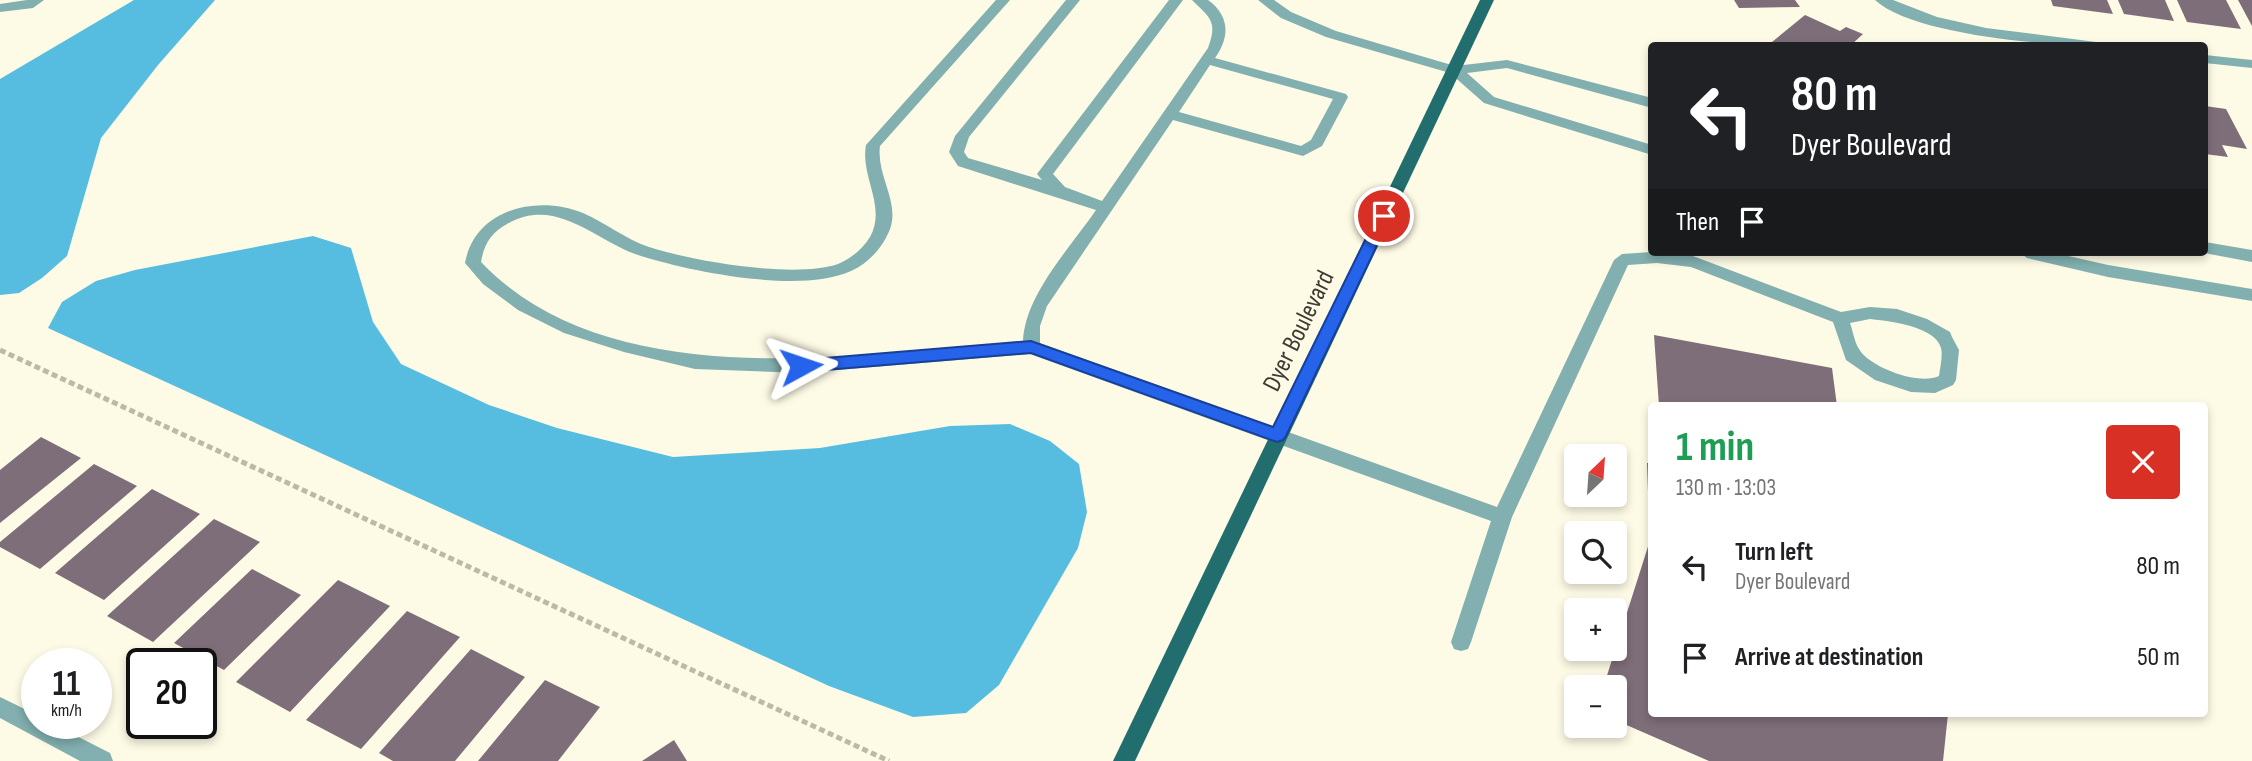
<!DOCTYPE html>
<meta charset="utf-8">
<style>
body{margin:0;font-family:"Sofia Sans Condensed",sans-serif;background:#f2f2f2;color:#202124;height:100vh;display:flex;flex-direction:column;font-size:26px;white-space:nowrap}
*{box-sizing:border-box;margin:0}
p{font-size:23px;color:#757577}
.icon{flex:none;width:38px;height:38px;fill:none;stroke:currentColor;stroke-width:2;stroke-linecap:round;stroke-linejoin:round}
.map{position:relative;flex:1;overflow:hidden}
.sheet{position:absolute;left:1648px;top:402px;width:560px;height:315px;display:flex;flex-direction:column;background:#fff;border-radius:7px;box-shadow:0 4px 10px #0003}
.sheet>*{flex:none}
.top-card{position:absolute;left:1648px;top:42px;width:560px;height:214px;border-radius:7px;box-shadow:0 4px 10px #0003;background:#202124;color:#fff;overflow:hidden}
.needle{width:46px;rotate:25deg}
.controls{position:absolute;left:1564px;top:444px;display:grid;gap:14px}
.controls a{display:grid;place-items:center;width:63px;height:63px;border-radius:7px;background:#fff;box-shadow:0 4px 10px #0003;font-size:35px}
.speed{position:absolute;left:21px;top:648px;display:flex;gap:14px;font-size:35px;font-weight:700;text-align:center}
.speed>*{display:grid;place-content:center;width:91px;height:91px;border-radius:50%;background:#fff;box-shadow:0 4px 10px #0003;line-height:1}
.speed small{font-size:18px;font-weight:400}
.speed .limit{border:4px solid #111;border-radius:10px;background:#fff;color:#111}
.pin{position:absolute;display:grid;place-items:center;width:60px;height:60px;color:#fff;margin:-30px;border:4px solid #fff;border-radius:50%;box-shadow:0 2px 7px #0007}
.me{position:absolute;width:77px;margin:-38px;rotate:85deg;stroke-linejoin:round;filter:drop-shadow(0 0 5px #0008)}
.turn{display:flex;align-items:center;gap:24px;height:147px;padding:0 28px;font-size:32px}
.turn .icon{width:91px;height:91px;stroke-width:2.5}
.turn b{display:block;font-size:49px;line-height:60px}
.then{display:flex;align-items:center;height:66px;padding:0 28px;background:#0003;gap:14px;font-size:26px}
.round{display:grid;place-items:center;flex:none;width:74px;height:74px;border-radius:7px;background:#f2f2f2}
.overview{display:flex;align-items:center;justify-content:space-between;height:119px;padding:0 28px}
h1{font-size:42px;font-weight:700;line-height:52px;color:#1e9e55}
ul{padding:0;list-style:none}
li{display:flex;align-items:center;gap:21px;height:91px;padding:0 28px}
li div{flex:1}
li b{display:block;font-size:26px}
li em{font-style:normal}
.map>svg:first-child{display:block}
</style>
<div class="map">
<svg width="2252" height="761" viewBox="0 0 2252 761">
<rect width="100%" height="100%" fill="#fdfae5"/>
<!-- water -->
<path fill="#56bde0" d="M 134,0 L 215,0 L 158,65 L 101,138 L 67,256 L 42,278 L 19,293 L 0,295 L 0,79 Z
M 313,236 L 351,248 L 373,322 L 401,364 L 489,405 L 557,428 L 673,457 L 820,448 L 950,426 L 1010,424 L 1050,441 L 1079,464 L 1087,512 L 1078,548 L 999,685 L 966,713 L 913,717 L 829,686 L 48,328 L 62,302 L 96,281 L 135,270 Z"/>
<!-- building -->
<path fill="#7e6e79" d="M 1734,0 L 1795,0 L 1800,7 L 1739,8 Z
M 2051,0 L 2107,0 L 2113,14 L 2053,6 Z
M 2118,0 L 2165,0 L 2174,21 L 2124,14 Z
M 2177,0 L 2226,0 L 2241,29 L 2187,22 Z
M 2238,0 L 2252,0 L 2252,26 Z
M 1805,15 L 1840,31 L 1846,27 L 1863,34 L 1850,46 L 1767,46 Z
M 2205,106 L 2226,109 L 2247,149 L 2222,145 L 2228,157 L 2205,154 Z
M 1654,335 L 1832,368 L 1837,406 L 1659,406 Z
M 41,437 L 81,458 L 0,523 L 0,470 Z
M 1647,463 L 1652,463 L 1652,493 L 1648,492 Z
M 94,464 L 137,486 L 40,569 L 0,547 L 0,542 Z
M 152,489 L 200,514 L 104,600 L 55,573 Z
M 214,519 L 260,542 L 153,642 L 107,616 Z
M 1652,534 L 1652,714 L 1948,714 L 1943,761 L 1709,761 L 1615,720 L 1615,688 L 1603,688 Z
M 252,569 L 301,595 L 224,670 L 174,643 Z
M 338,580 L 390,606 L 290,712 L 236,682 Z
M 407,611 L 460,637 L 361,749 L 306,720 Z
M 471,649 L 525,677 L 455,761 L 393,761 L 379,753 Z
M 545,680 L 600,707 L 558,761 L 478,761 Z
M 674,740 L 687,761 L 642,761 Z"/>
<g fill="none" stroke-linecap="round" stroke-linejoin="round">
<!-- path -->
<path stroke="#bbb9a8" stroke-width="5" stroke-dasharray="6 3.5" stroke-linecap="butt" d="M 0,350 L 889,761"/>
<!-- minor -->
<path fill="#82afaf" fill-rule="evenodd" d="M 27,0 L 44,0 L 33,8 L 0,12 L 0,4 Z
M 996,0 L 1010,0 L 880,146 C 876,175 900,202 890,229 C 883,247 869,263 851,271 C 800,294 693,272 641,256 C 596,242 557,195 507,224 C 491,233 484,244 481,262 C 610,397 857,355 1023,341 C 1025,295 1070,248 1096,210 L 958,166 L 949,152 L 955,136 L 1066,0 L 1080,0 L 969,137 L 964,152 L 968,158 L 1042,180 L 1037,174 L 1040,170 L 1169,0 L 1183,0 L 1053,174 L 1065,187 L 1102,201 L 1208,48 C 1218,21 1210,18 1192,0 L 1208,0 C 1230,16 1230,37 1215,58 L 1346,94 L 1348,97 L 1322,146 L 1303,156 L 1173,120 L 1047,306 L 1040,326 L 1040,343 L 1497,507 L 1614,260 L 1622,254 L 1652,252 L 1693,256 L 1841,312 L 1870,307 L 1897,309 L 1927,319 L 1950,332 L 1952,337 L 1959,350 L 1956,380 L 1953,385 L 1935,393 L 1911,392 L 1875,380 L 1846,360 L 1833,322 L 1691,267 L 1657,263 L 1628,265 L 1512,517 L 1471,642 L 1468,649 L 1461,651 L 1454,649 L 1451,642 L 1491,521 L 1030,354 L 801,373 L 695,369 L 624,352 L 564,333 L 518,310 L 483,284 L 465,263 C 475,209 537,194 583,213 C 606,223 625,239 649,247 C 692,261 795,279 838,264 C 850,259 863,249 870,237 C 887,206 860,177 866,145 ZM 1210,65 L 1333,99 L 1311,140 L 1301,146 L 1179,112 ZM 1870,319 C 1889,321 1935,326 1941,348 C 1943,356 1940,368 1939,376 C 1919,386 1869,367 1859,349 C 1854,341 1853,331 1850,323 Z
M 1258,0 L 1274,0 L 1291,12 L 1336,31 L 1455,66 L 1507,60 L 1652,98 L 1652,108 L 1507,68 L 1467,73 L 1494,97 L 1652,145 L 1652,155 L 1484,103 L 1450,73 L 1326,37 L 1281,18 Z
M 1875,0 L 1893,0 L 1937,17 L 1986,28 L 2096,42 L 2102,46 C 2051,46 1912,35 1875,0 Z
M 2205,55 L 2252,60 L 2252,68 L 2205,63 Z
M 2205,242 L 2252,250 L 2252,262 L 2199,252 L 2205,252 Z
M 2019,252 L 2051,252 L 2108,265 L 2252,289 L 2252,301 L 2108,277 L 2027,258 Z
M 0,697 L 37,715 L 37,723 L 51,723 L 110,753 L 113,761 L 80,761 L 0,718 Z"/>
<!-- major -->
<path fill="#226e6e" fill-rule="evenodd" d="M 1480,0 L 1494,0 L 1135,761 L 1113,761 Z"/>
</g>
<!-- route -->
<path fill="#2563eb" stroke="#184099" stroke-width="2" d="M 1384,211 L 1391,216 L 1286,436 L 1283,440 L 1277,442 L 1031,353 L 801,372 L 793,366 L 801,360 L 1031,341 L 1273,427 L 1377,216 Z"/>
<g text-anchor="middle" dominant-baseline="central" stroke-width="7" stroke-linejoin="round" paint-order="stroke">
<!-- street labels -->
<g font-size="26" fill="#3d3b33" stroke="#fdfae5">
<text transform="translate(1299 331) rotate(-64)">Dyer Boulevard</text>
</g>
</g>
</svg>
<div class="controls">
<a><svg class="needle" viewBox="-14 -14 28 28"><path d="M0-13l5 13h-10z" fill="#e53935"/><path d="M0 13l5-13h-10z" fill="#757577"/></svg></a>
<a><svg class="icon" aria-label="search" viewBox="0 0 24 24"><circle cx="10" cy="10" r="6"/><path d="M15 15l6 6"/></svg></a>
<a>+</a>
<a>−</a>
</div>
<div class="speed"><div>11<small>km/h</small></div><div class="limit">20</div></div>
<div class="pin" style="left:1384px;top:216px;background:#d93025"><svg class="icon" aria-label="arrive" viewBox="0 0 24 24"><path d="M6 21V4h12l-3 4 3 4H6"/></svg></div>
<svg class="me" style="left:801px;top:366px" viewBox="-20 -20 40 40"><path d="M0-17L14 15 0 8-14 15z" fill="#2563eb" stroke="#fff" stroke-width="4"/></svg>
<div class="top-card">
<div class="turn"><svg class="icon" aria-label="left" viewBox="0 0 24 24"><path d="M17 20v-9H6M10 6l-5 5 5 5"/></svg><div><b>80 m</b>Dyer Boulevard</div></div>
<div class="then">Then<svg class="icon" aria-label="arrive" viewBox="0 0 24 24"><path d="M6 21V4h12l-3 4 3 4H6"/></svg></div>
</div>
<section class="sheet">
<div class="overview"><div><h1>1 min</h1><p>130 m · 13:03</p></div><a class="round" style="background:#d93025;color:#fff"><svg class="icon" aria-label="close" viewBox="0 0 24 24"><path d="M6 6l12 12M18 6L6 18"/></svg></a></div>
<ul>
<li><svg class="icon" aria-label="left" viewBox="0 0 24 24"><path d="M17 20v-9H6M10 6l-5 5 5 5"/></svg><div><b>Turn left</b><p>Dyer Boulevard</p></div><em>80 m</em></li>
<li><svg class="icon" aria-label="arrive" viewBox="0 0 24 24"><path d="M6 21V4h12l-3 4 3 4H6"/></svg><div><b>Arrive at destination</b></div><em>50 m</em></li>
</ul>
</section>
</div>
